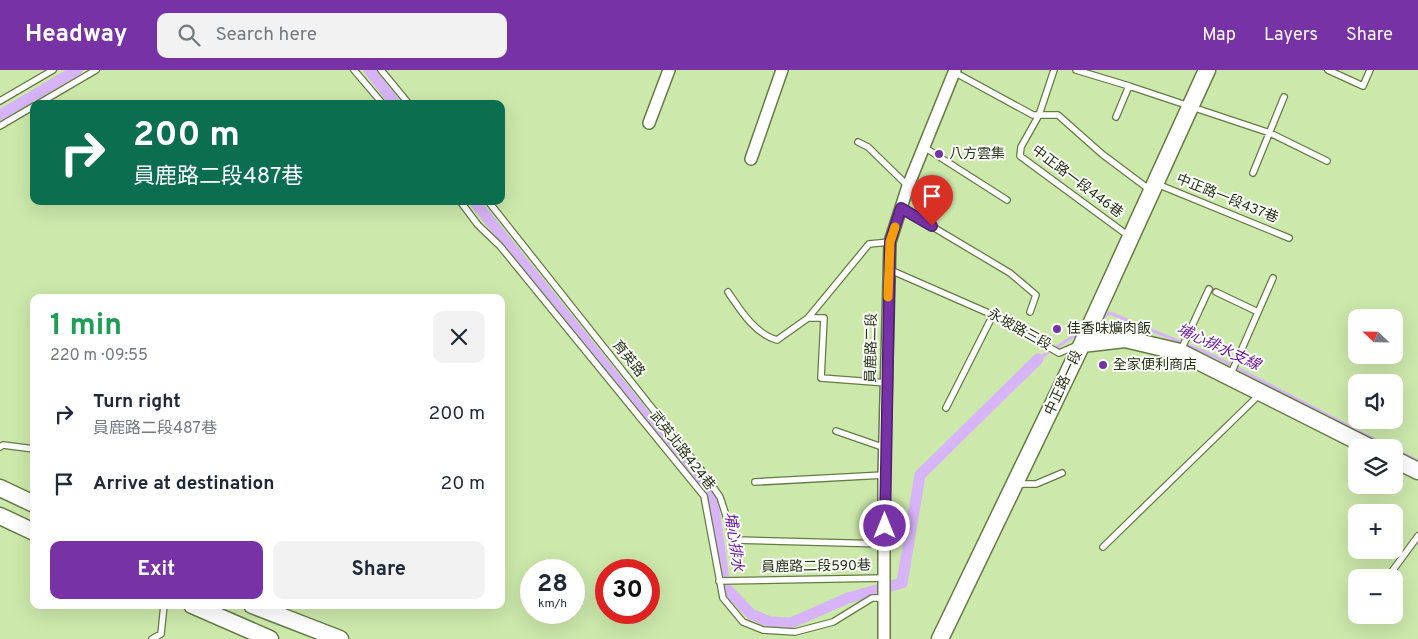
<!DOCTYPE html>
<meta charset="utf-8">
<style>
body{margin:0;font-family:Overpass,"Noto Sans TC",sans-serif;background:#f2f2f3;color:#1f2937;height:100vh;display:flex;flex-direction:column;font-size:19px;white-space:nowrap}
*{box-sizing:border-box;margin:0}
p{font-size:16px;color:#747a83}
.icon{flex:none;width:28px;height:28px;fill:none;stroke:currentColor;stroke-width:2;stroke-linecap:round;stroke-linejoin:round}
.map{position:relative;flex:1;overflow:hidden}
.side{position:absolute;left:30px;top:224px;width:475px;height:315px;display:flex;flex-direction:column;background:#fff;border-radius:10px;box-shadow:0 5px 20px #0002}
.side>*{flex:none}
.guide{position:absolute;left:30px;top:30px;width:475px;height:105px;border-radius:10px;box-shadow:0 5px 20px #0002;background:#0b6e4f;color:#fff;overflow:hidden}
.needle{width:32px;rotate:292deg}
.controls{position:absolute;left:1348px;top:239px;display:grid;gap:10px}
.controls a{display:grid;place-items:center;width:55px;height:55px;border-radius:10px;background:#fff;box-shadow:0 5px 20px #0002;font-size:25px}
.speed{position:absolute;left:520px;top:489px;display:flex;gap:10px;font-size:25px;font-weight:700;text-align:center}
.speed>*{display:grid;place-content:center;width:65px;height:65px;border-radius:50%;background:#fff;box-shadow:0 5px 20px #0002;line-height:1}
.speed small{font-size:12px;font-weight:400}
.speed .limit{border:8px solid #d22;background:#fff;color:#111}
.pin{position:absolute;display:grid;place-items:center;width:42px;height:42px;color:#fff;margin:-51px -21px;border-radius:50% 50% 50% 0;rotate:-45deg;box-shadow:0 0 5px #0007}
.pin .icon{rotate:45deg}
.me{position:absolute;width:55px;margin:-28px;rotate:0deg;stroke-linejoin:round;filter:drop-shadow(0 0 4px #0008)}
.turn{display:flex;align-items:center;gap:18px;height:105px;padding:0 20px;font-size:22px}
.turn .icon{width:65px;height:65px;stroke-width:2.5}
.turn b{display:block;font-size:35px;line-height:42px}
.round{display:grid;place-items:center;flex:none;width:52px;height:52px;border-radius:10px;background:#f2f2f3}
.summary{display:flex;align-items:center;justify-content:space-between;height:85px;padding:0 20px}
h1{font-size:30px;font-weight:700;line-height:38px;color:#1e9e55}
.primary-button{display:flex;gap:10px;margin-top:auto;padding:10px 20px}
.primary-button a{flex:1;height:58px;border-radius:10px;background:#7732a6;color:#fff;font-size:20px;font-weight:700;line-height:58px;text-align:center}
.primary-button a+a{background:#f2f2f3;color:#1f2937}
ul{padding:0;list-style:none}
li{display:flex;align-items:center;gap:15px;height:70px;padding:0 20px}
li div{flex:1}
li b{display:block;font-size:19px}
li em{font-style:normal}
header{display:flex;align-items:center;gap:30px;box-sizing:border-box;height:70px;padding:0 25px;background:#7732a6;color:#fff}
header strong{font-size:24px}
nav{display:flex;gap:28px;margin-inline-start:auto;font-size:18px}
.search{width:350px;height:45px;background:#f2f2f3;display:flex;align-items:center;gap:12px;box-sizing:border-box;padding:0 18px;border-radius:10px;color:#747a83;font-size:19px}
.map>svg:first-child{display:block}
</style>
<header>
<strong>Headway</strong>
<div class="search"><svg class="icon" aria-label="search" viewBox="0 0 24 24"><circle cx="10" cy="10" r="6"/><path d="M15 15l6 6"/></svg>Search here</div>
<nav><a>Map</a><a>Layers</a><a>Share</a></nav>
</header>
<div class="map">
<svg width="1418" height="569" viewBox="0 0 1418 569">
<rect width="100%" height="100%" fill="#cce8ab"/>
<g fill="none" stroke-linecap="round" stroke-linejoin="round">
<!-- stream -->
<path stroke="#d7b3f7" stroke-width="3" d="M 1102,248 L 1110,243 L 1214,286 L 1391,378
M 1038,289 L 1082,261
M 1394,379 L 1418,391"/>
<!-- canal -->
<path stroke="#d7b3f7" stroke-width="11" d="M 369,0 L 396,34
M 0,45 L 77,0
M 474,131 L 713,431 L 725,517 L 751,544 L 770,552 L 791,553 L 848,528 L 902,513 L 920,405 L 1038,289"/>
<!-- lane casing -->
<g stroke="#647c44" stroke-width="8">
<path id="lane" d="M 354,0 L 383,34
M 381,0 L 409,34
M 1054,0 L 1039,45 L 1021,77 L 1020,86 L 1130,167
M 1076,0 L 1129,16 L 1116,47
M 1328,0 L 1363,16 L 1370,0
M 954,2 L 1033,45 L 1058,45 L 1102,84 L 1150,120
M 1129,16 L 1270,63 L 1327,91
M 0,31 L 53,0
M 38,34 L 96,0
M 0,56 L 34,36
M 858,72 L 868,77 L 908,116
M 924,77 L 1007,130
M 1253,103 L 1284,27
M 1157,114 L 1289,168
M 460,131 L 478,155 L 500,176 L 704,426 L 723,528 L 743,552 L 763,560 L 795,562 L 833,552 L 872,528 L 885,528
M 488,131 L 702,401 L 720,427 L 734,470 L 885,474
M 901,138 L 1010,203 L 1036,225 L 1030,242
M 888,199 L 993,245 L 1059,283 L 1078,275
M 728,222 C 741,241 755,264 777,270 L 808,248 L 869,174 L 890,172
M 1216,222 L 1258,242
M 808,248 L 824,248 L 821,308 L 887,313
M 1181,280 L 1209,219
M 1230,306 L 1273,208
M 946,338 L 993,245
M 836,361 L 885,378
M 0,377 L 3,375 L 34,379
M 755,412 L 884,405
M 1016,414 L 1036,414 L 1062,403
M 1103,477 L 1259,325
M 1393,500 L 1418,466
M 719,511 L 885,508
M 152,569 L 161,564 L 164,535"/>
</g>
<!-- street casing -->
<g stroke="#647c44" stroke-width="14">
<path id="street" d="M 649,53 L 669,0
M 751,89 L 782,0
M 884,569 L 884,405 L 890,172 L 908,116 L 955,0"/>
</g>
<!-- secondary casing -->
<g stroke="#647c44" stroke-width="19">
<path id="secondary" d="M 1082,274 L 1125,269 L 1180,282 L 1371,378
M 1394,389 L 1418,401
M 0,418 L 34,434
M 0,446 L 34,462
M 192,535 L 270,569
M 252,535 L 340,569
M 940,569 L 1082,274 L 1207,0"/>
</g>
<!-- lane -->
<use href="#lane" stroke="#fff" stroke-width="5.5"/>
<!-- street -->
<use href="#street" stroke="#fff" stroke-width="11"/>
<!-- secondary -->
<use href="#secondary" stroke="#fff" stroke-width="16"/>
</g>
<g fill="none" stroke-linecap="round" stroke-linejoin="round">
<!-- route casing -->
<g stroke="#4d206c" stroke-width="12">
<path id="route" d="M 885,456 L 890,172 L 901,138 L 932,156"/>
</g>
<!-- route -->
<use href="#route" stroke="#7732a6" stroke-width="9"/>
<!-- slow -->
<path stroke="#f59e0b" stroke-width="9" d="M 888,227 L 890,172 L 895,157"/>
</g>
<!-- markers -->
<g fill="#7732a6" stroke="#fcfff9" stroke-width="2">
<circle cx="939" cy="84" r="5"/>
<circle cx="1057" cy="259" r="5"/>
<circle cx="1103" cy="295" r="5"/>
</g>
<g text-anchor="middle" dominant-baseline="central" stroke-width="4" stroke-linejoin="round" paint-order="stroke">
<!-- poi labels -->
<g font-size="14" fill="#28321b" stroke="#fcfff9" text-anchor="start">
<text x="949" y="84">八方雲集</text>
<text x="1067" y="259">佳香味爌肉飯</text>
<text x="1113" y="295">全家便利商店</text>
</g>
<!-- street labels -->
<g font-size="14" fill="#28321b" stroke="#fcfff9">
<text transform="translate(1077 112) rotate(37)">中正路一段446巷</text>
<text transform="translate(1227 129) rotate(22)">中正路一段437巷</text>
<text transform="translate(1019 260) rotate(29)">永坡路三段</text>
<text transform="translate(872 278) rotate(-89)">員鹿路二段</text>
<text transform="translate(628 289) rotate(51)">育英路</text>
<text transform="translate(1064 313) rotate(-65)">中正路一段</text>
<text transform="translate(682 381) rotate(52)">武英北路424巷</text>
<text transform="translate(816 497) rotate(-1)">員鹿路二段590巷</text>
</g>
<!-- water labels -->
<g font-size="15" font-style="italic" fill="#6e1aa1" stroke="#fcfff9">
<text transform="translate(1218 278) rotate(25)">埔心排水支線</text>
<text transform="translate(733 472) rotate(82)">埔心排水</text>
</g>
</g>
</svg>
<div class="controls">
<a><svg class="needle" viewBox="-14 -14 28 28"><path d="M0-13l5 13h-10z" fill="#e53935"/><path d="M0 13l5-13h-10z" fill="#747a83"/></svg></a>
<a><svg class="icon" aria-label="sound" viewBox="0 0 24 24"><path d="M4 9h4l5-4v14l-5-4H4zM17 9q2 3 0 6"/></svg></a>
<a><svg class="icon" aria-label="layers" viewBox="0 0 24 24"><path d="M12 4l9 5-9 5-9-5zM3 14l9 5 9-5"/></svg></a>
<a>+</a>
<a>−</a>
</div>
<div class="speed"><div>28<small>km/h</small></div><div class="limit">30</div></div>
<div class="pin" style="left:932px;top:156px;background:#d93025"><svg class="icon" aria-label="arrive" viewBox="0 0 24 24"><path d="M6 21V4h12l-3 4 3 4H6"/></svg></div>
<svg class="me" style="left:885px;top:456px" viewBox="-20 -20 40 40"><circle r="17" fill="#7732a6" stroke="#fff" stroke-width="3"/><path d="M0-11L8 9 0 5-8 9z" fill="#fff"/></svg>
<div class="guide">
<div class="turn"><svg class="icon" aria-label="right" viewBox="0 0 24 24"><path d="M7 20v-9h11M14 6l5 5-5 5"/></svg><div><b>200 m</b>員鹿路二段487巷</div></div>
</div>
<section class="side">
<div class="summary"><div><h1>1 min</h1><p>220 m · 09:55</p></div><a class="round"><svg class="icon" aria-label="close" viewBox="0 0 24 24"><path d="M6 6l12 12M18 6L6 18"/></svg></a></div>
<ul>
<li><svg class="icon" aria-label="right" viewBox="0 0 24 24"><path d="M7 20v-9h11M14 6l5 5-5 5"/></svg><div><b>Turn right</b><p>員鹿路二段487巷</p></div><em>200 m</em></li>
<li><svg class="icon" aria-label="arrive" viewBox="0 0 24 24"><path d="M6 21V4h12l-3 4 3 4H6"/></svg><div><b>Arrive at destination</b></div><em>20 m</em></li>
</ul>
<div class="primary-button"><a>Exit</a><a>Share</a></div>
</section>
</div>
